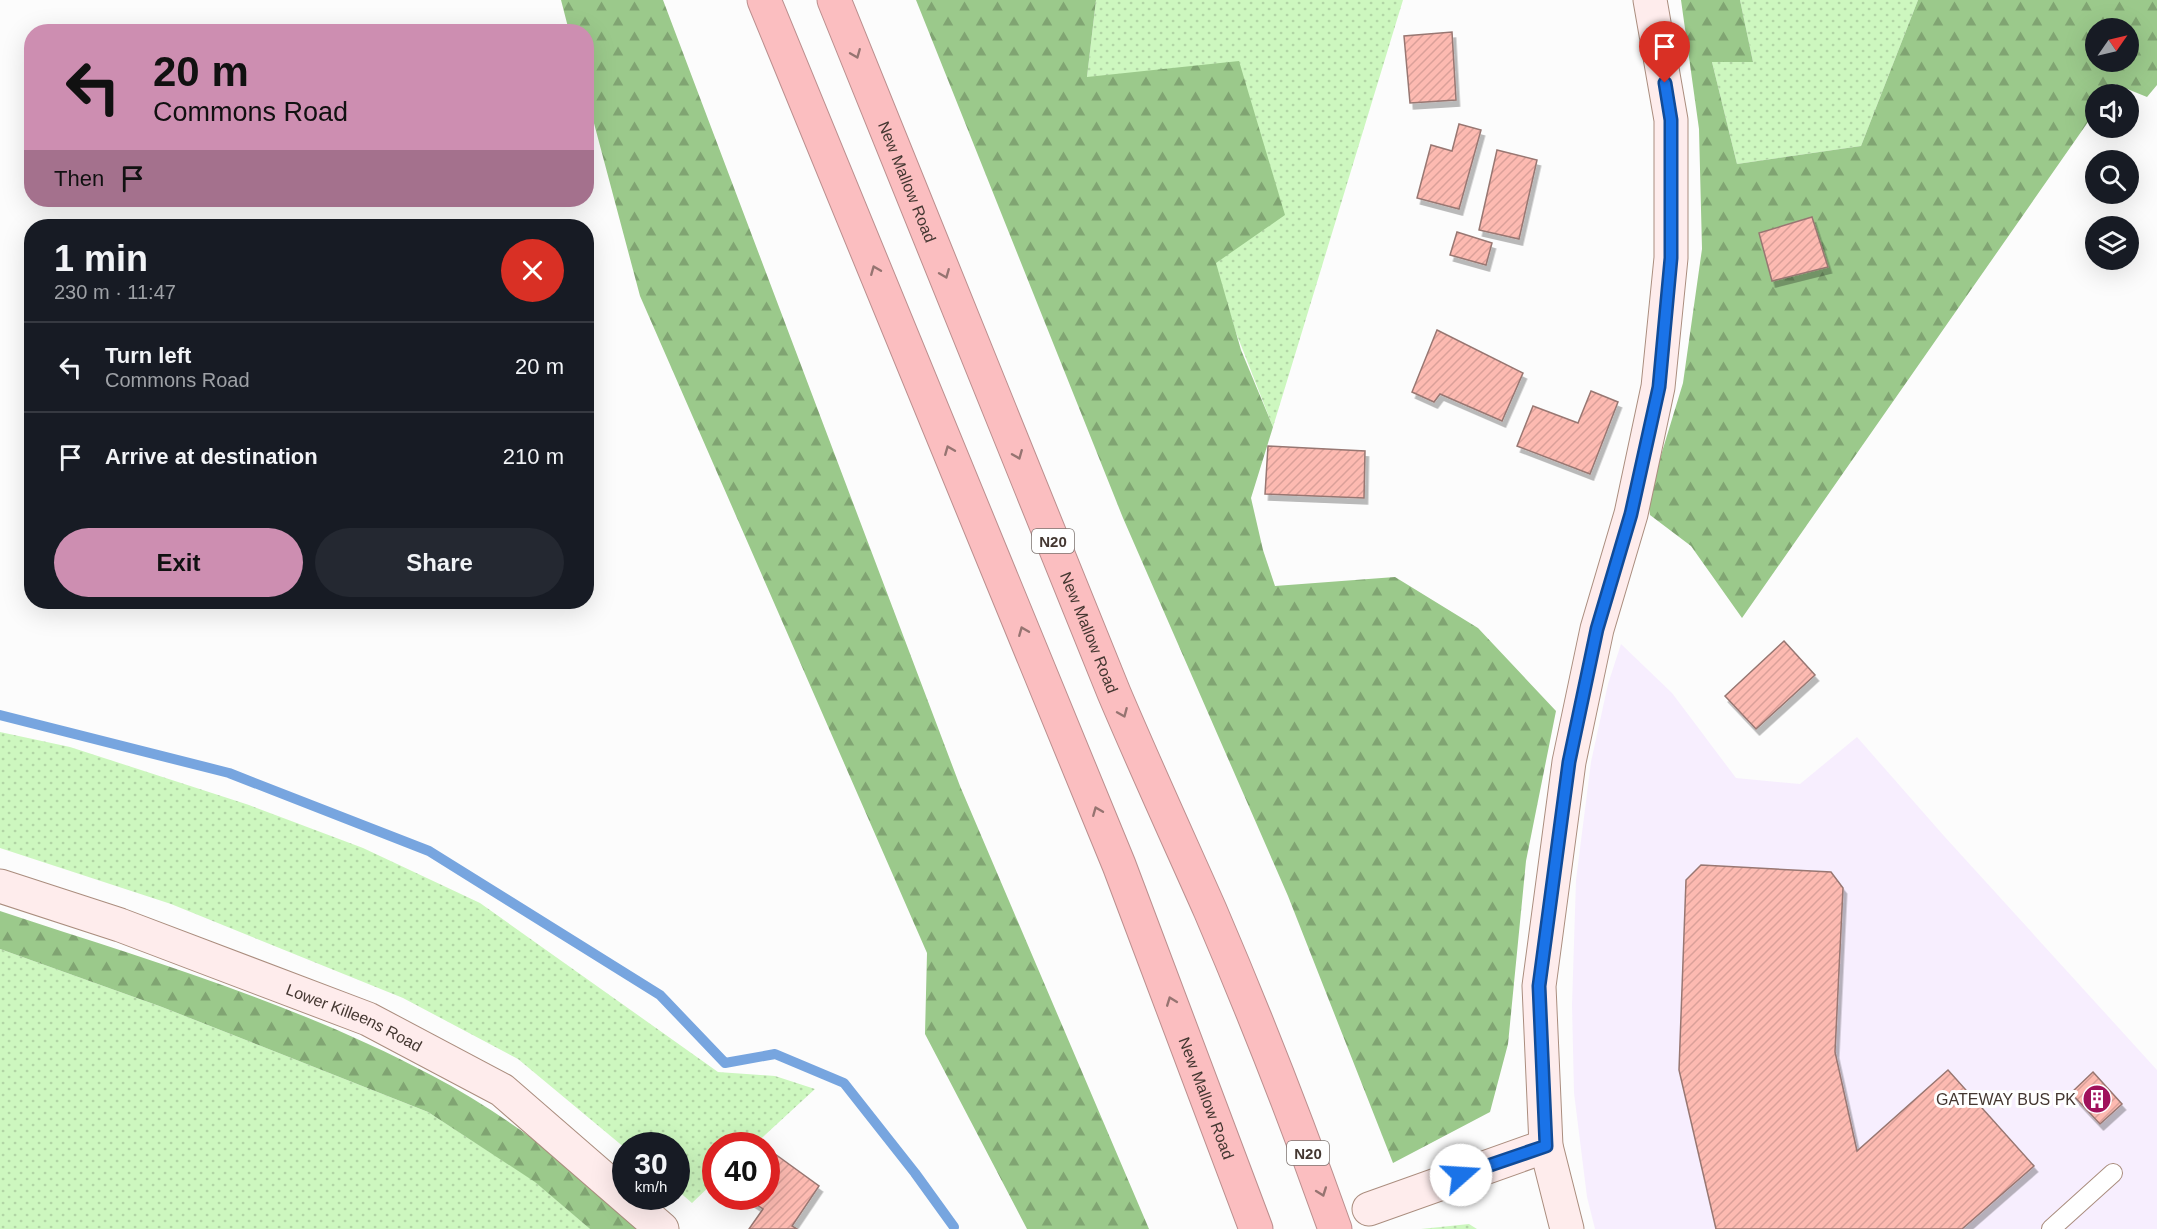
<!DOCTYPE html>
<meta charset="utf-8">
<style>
body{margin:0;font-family:Helvetica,sans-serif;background:#242831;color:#f1f3f6;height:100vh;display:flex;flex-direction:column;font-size:22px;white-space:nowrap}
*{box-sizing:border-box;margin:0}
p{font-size:20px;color:#9ea1a6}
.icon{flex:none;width:33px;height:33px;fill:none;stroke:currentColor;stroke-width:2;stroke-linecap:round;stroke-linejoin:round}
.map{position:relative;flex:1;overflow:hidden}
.details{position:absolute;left:24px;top:219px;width:570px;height:390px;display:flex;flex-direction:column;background:#171b24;border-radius:24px;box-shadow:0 6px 24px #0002}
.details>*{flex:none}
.top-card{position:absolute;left:24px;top:24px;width:570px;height:183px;border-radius:24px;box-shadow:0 6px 24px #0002;background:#cd8eb1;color:#111;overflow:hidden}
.needle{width:39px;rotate:56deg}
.buttons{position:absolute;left:2085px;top:18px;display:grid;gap:12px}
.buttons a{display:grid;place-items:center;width:54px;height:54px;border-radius:50%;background:#171b24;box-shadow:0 6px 24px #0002;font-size:30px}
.speed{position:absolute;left:612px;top:1132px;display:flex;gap:12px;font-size:30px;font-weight:700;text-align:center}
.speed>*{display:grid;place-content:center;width:78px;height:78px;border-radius:50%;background:#171b24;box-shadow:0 6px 24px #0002;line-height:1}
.speed small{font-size:15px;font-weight:400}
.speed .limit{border:9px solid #d22;background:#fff;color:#111}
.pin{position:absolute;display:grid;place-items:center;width:51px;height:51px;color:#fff;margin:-62px -26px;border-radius:50% 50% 50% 0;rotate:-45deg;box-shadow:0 0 6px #0007}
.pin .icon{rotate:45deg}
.me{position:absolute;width:66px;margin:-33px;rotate:71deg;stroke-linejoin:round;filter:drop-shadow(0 0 4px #0008)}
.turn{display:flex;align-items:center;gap:21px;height:126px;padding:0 30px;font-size:27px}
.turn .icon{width:78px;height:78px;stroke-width:2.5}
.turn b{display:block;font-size:42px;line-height:51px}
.then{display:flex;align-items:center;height:57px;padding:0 30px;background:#0003;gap:12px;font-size:22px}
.round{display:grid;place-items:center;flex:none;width:63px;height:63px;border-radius:32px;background:#242831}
.overview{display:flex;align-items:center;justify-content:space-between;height:102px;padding:0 30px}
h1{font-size:36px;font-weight:600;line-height:45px}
.primary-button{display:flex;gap:12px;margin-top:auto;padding:12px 30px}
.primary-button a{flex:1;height:69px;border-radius:36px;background:#cd8eb1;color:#111;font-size:24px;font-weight:600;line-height:69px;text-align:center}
.primary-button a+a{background:#242831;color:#f1f3f6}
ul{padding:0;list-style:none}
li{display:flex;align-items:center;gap:18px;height:90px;padding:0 30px;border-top:2px solid #363941}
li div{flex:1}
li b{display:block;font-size:22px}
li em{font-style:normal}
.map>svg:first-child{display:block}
</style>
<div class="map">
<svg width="2157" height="1229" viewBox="0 0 2157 1229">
<defs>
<pattern id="grass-dots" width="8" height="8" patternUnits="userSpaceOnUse" patternTransform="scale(1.5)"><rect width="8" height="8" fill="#cdf7bf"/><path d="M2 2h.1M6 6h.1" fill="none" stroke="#b1d4a5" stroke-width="1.8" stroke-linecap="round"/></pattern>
<pattern id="forest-firs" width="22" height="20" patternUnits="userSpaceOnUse" patternTransform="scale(1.5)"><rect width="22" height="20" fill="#9bc98b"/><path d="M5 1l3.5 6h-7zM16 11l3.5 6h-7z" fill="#80a472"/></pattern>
<pattern id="building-hatch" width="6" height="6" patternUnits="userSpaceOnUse" patternTransform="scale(1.5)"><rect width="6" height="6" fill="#fdbab1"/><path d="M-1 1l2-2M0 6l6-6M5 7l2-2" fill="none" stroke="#daa099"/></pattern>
<filter id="shadow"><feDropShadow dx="3.5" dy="6" stdDeviation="0" flood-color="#0004"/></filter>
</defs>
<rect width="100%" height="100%" fill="#fcfcfc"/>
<!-- commercial -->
<path fill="#f7eefe" d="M 1621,644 L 1672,693 L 1736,778 L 1800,784 L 1857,737 L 1944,836 L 2157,1070 L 2157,1229 L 1595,1229 L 1587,1197 L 1574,1093 L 1572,1005 L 1576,880 L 1591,762 L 1608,684 Z"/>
<!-- grass -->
<path fill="url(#grass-dots)" d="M 1096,0 L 1403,0 L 1273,427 L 1235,330 L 1215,263 L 1087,77 Z
M 1740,0 L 1918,0 L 1861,146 L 1737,164 L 1712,62 L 1753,62 Z
M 0,732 L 70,747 L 249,805 L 363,848 L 480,903 L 718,1072 L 775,1076 L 815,1089 L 753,1146 L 716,1146 L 715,1181 L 692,1203 L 677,1190 L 676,1146 L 626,1146 L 625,1148 L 518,1059 L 403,998 L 171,904 L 0,848 Z
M 0,949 L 162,1007 L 428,1112 L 536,1182 L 590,1229 L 0,1229 Z
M 1469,1224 L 1477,1229 L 1421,1229 Z"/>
<!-- forest -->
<path fill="url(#forest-firs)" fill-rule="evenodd" d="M 561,0 L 663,0 L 960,786 L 1149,1229 L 1027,1229 L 925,1034 L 927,953 L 640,296 L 587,97 L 586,32 L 569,31 Z
M 916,0 L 1096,0 L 1087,77 L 1239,61 L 1285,215 L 1216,263 L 1241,350 L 1273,427 L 1251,498 L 1263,550 L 1275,586 L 1395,577 L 1478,628 L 1556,711 L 1526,861 L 1508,1044 L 1490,1112 L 1393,1163 L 1288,896 L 1123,518 Z
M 1681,0 L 1740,0 L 1753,62 L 1712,62 L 1737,164 L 1861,146 L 1918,0 L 2157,0 L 2157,85 L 2147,97 L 2115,84 L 2108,94 L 2096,94 L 2095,112 L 1742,618 L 1691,546 L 1650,515 L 1648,498 L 1683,383 L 1702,249 L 1699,129 ZM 2096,28 L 2128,28 L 2128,62 L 2096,62 Z
M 0,911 C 145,959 296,1003 431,1075 C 509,1116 578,1171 644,1229 L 590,1229 L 535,1182 L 428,1112 L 162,1007 L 0,949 Z"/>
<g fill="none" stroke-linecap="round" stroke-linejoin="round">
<!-- stream -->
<path stroke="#77a5df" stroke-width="10" d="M 0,715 L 229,773 L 429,851 L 660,995 L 725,1063 L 775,1054 L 844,1083 L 915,1173 L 954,1227"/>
</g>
<!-- building -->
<path fill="url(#building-hatch)" stroke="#987772" stroke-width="1.5" filter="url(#shadow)" d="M 1452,32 L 1456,100 L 1410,103 L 1404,36 Z
M 1459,124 L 1481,130 L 1459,209 L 1417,198 L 1431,145 L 1452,151 Z
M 1497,150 L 1537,160 L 1519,239 L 1479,230 Z
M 1812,217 L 1828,267 L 1772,281 L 1759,233 Z
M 1457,232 L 1492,243 L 1486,265 L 1450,255 Z
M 1437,330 L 1523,373 L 1502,421 L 1440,394 L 1434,402 L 1412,392 Z
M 1591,391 L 1618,402 L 1590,474 L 1517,446 L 1533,406 L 1578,423 Z
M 1268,446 L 1365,451 L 1364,498 L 1265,494 Z
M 1784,641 L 1815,675 L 1756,729 L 1725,696 Z
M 1701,865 L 1831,872 L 1843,888 L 1835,1052 L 1857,1151 L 1948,1070 L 2034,1166 L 1962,1229 L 1716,1229 L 1679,1070 L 1686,880 Z
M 2093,1072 L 2122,1104 L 2100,1124 L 2071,1093 Z
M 775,1154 L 819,1186 L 792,1226 L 797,1229 L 749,1229 L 763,1209 L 745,1197 L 766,1197 L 766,1167 Z"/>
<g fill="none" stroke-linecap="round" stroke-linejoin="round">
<!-- lane casing -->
<g stroke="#aa8d7e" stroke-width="20">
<path id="lane" d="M 2051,1229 L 2113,1173"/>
</g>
<!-- secondary casing -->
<g stroke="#aa8d7e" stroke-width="35">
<g id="secondary">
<path id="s1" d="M 0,886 L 120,925 L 368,1019 L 502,1090 L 662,1229"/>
<path d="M 1369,1209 L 1546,1146"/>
<path d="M 1567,1229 L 1546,1146 L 1539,986 L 1569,762 L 1597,629 L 1631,514 L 1658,387 L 1671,258 L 1671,120 L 1650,0"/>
</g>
</g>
<!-- highway casing -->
<g stroke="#bb8f8e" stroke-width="35">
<g id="highway">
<path id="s2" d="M 764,0 L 1119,865 L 1256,1229"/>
<path id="s3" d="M 834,0 L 1114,693 C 1145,766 1178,838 1210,910 C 1255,1015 1297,1122 1335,1229"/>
</g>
</g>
<!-- lane -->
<use href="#lane" stroke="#fff" stroke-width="18"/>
<!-- secondary -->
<use href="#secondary" stroke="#feecec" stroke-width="33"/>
<!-- highway -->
<use href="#highway" stroke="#fbbec0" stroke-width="33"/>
</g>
<!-- one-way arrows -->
<defs><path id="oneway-chevron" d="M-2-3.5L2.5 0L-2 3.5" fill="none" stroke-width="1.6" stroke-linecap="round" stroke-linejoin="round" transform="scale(1.5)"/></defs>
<g stroke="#967471">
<use href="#oneway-chevron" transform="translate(856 54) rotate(68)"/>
<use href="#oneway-chevron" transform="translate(875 270) rotate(-112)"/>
<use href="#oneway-chevron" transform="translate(945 274) rotate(68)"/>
<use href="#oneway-chevron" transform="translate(949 450) rotate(-112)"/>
<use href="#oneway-chevron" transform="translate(1018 455) rotate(68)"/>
<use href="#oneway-chevron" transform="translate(1023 631) rotate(-112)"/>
<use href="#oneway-chevron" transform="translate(1123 713) rotate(67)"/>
<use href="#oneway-chevron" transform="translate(1097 811) rotate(-112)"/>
<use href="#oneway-chevron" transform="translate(1171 1001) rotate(-111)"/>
<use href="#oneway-chevron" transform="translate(1322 1192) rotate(70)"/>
</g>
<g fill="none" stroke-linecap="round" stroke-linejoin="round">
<!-- route casing -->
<g stroke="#114b97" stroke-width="15">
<path id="route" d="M 1461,1175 L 1546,1146 L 1539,986 L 1569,762 L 1597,629 L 1631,514 L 1659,387 L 1671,258 L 1671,120 L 1665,83"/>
</g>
<!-- route -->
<use href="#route" stroke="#1a73e8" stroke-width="10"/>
</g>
<!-- icons -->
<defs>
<g id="building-disc" transform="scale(1.5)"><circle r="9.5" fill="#a0125c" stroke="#fff"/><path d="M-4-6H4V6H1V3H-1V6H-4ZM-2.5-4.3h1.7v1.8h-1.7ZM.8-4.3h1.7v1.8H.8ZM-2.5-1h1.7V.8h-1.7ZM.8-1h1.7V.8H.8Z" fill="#fff"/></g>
</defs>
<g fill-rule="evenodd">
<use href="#building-disc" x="2097" y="1099"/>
</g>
<g text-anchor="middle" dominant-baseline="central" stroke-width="6" stroke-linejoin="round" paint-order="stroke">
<!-- shield labels -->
<g fill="#fff" stroke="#7c736f" stroke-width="1.5">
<rect x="1032" y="529" width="42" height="24" rx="4.5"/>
<rect x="1287" y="1141" width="42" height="24" rx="4.5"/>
</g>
<g font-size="15" font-weight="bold" fill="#443731">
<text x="1053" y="541">N20</text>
<text x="1308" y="1153">N20</text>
</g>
<!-- street labels -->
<g font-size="16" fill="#443731" stroke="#fff">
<text stroke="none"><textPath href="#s3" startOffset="196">New Mallow Road</textPath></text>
<text stroke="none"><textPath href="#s3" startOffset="682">New Mallow Road</textPath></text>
<text stroke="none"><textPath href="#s1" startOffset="378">Lower Killeens Road</textPath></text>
<text stroke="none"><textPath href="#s2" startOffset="1184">New Mallow Road</textPath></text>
</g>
<!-- poi labels -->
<g font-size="16" fill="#443731" stroke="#fff" text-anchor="end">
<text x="2076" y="1099">GATEWAY BUS PK</text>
</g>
</g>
</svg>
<div class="buttons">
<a><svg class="needle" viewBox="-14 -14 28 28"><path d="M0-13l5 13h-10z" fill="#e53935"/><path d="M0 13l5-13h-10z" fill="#9ea1a6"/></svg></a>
<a><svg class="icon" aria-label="sound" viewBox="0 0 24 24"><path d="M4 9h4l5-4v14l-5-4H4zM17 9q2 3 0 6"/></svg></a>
<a><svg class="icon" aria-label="search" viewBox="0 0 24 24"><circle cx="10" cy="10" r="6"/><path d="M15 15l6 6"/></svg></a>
<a><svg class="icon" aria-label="layers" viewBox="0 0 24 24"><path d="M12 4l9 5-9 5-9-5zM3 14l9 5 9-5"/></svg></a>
</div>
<div class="speed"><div>30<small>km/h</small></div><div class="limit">40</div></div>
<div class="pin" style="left:1665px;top:83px;background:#d93025"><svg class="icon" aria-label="arrive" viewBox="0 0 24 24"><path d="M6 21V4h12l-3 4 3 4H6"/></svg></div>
<svg class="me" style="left:1461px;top:1175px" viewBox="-20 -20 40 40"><circle r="19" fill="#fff"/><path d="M0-13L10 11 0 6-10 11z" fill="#1a73e8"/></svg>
<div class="top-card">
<div class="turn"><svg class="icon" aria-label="left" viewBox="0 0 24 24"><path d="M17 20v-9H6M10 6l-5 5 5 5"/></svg><div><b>20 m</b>Commons Road</div></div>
<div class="then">Then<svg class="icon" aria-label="arrive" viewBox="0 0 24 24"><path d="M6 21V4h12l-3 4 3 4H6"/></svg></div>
</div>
<section class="details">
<div class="overview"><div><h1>1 min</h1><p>230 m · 11:47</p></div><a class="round" style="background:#d93025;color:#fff"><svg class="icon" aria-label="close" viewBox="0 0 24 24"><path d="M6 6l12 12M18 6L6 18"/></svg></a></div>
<ul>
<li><svg class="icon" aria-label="left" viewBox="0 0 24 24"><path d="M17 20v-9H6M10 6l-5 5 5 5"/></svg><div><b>Turn left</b><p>Commons Road</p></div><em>20 m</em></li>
<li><svg class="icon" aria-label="arrive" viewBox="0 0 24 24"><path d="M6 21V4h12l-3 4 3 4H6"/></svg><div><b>Arrive at destination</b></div><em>210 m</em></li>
</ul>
<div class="primary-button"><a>Exit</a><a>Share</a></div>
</section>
</div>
